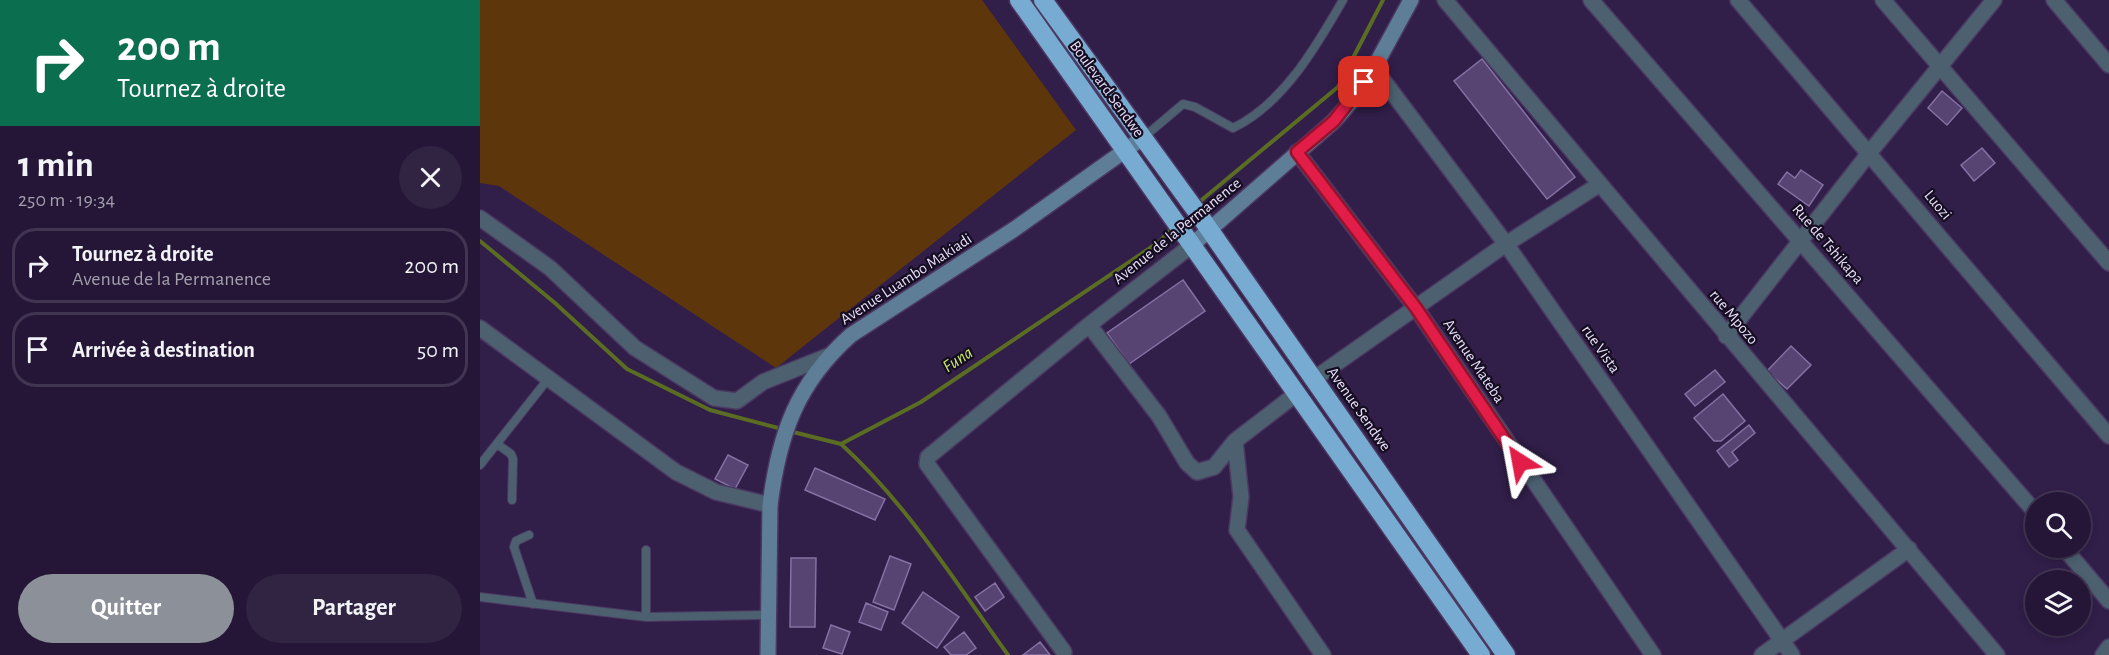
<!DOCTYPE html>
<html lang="fr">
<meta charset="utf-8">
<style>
body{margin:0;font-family:"Alegreya Sans",sans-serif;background:#312342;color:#f1f3f6;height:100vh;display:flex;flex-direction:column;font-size:22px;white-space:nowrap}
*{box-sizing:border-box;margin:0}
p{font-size:20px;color:#a39fad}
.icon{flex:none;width:33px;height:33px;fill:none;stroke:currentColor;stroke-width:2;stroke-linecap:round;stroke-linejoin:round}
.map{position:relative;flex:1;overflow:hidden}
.drawer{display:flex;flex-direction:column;background:#251637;width:480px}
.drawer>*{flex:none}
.banner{background:#0b6e4f;color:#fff;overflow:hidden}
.tools{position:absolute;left:1545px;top:492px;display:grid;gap:12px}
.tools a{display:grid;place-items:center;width:66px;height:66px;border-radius:50%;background:#251637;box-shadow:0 3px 9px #0003,0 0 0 2px #423552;font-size:30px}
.pin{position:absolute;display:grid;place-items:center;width:51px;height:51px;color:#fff;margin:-26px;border-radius:12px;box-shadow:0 3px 9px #0006}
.me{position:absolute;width:66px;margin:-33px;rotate:326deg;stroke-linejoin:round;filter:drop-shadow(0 0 4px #0008)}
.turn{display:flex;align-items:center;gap:21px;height:126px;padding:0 18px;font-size:27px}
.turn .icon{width:78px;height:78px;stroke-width:2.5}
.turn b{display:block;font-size:42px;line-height:51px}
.round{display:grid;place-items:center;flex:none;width:63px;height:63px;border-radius:32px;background:#312342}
.overview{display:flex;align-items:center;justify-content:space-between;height:102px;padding:0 18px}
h1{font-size:36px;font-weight:700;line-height:45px}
.cta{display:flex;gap:12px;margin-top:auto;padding:12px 18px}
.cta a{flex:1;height:69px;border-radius:36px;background:#8c9099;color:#fff;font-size:24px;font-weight:700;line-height:69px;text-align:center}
.cta a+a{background:#312342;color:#f1f3f6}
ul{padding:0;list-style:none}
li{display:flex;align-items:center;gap:18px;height:75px;margin:0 12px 9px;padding:0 6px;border:3px solid #423552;border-radius:24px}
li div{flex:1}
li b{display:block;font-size:22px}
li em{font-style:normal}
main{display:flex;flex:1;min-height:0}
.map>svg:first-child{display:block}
</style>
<main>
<section class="drawer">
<div class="banner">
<div class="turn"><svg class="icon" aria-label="right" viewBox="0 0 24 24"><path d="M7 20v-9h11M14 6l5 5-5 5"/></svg><div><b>200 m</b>Tournez à droite</div></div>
</div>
<div class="overview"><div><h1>1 min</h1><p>250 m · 19:34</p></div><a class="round"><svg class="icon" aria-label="close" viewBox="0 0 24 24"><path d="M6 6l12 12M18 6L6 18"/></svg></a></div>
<ul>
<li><svg class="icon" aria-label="right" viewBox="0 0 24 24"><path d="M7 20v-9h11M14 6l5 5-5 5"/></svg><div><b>Tournez à droite</b><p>Avenue de la Permanence</p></div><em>200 m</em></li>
<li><svg class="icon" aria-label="arrive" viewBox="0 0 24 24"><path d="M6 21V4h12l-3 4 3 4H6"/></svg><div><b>Arrivée à destination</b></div><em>50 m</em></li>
</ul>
<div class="cta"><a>Quitter</a><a>Partager</a></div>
</section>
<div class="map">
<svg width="1629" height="655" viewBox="0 0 1629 655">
<rect width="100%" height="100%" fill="#311e49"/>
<!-- green -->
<path fill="#5e360c" d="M 0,0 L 502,0 L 596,130 L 296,368 L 19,186 L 0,183 Z"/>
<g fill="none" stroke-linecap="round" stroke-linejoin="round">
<!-- stream -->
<path stroke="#5a6d22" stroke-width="4" d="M 718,203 L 858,87 L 903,0
M 0,241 L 75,303 L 147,369 L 230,410 L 302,429
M 309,431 L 361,444 L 441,402 L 679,242 L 693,227
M 361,444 C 427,504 476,583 528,655"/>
</g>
<!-- building -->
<path fill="#574472" stroke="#8571a4" stroke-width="1.5" d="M 1002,59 L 1095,177 L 1067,199 L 974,81 Z
M 1462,91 L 1482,108 L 1467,125 L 1448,108 Z
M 1502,148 L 1515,163 L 1494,181 L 1481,165 Z
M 1321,170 L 1343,185 L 1329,206 L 1298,184 L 1307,172 L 1315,178 Z
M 703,280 L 725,311 L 649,364 L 627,333 Z
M 1311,346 L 1331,365 L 1307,389 L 1287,371 Z
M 1235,370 L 1245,382 L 1215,406 L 1205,394 Z
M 1243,394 L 1265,421 L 1241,441 L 1234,441 L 1214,418 Z
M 1269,425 L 1275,433 L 1252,452 L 1258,460 L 1249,467 L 1237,451 Z
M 248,455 L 268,465 L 255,489 L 235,479 Z
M 335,468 L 405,499 L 395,520 L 325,490 Z
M 410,556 L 431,564 L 414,610 L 393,602 Z
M 311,558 L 336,558 L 335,627 L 310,627 Z
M 515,583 L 524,597 L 505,611 L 495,597 Z
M 443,592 L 479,617 L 457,648 L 422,623 Z
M 386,603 L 408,612 L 401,630 L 379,622 Z
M 351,625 L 370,632 L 362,654 L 343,648 Z
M 484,632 L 496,648 L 486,655 L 471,655 L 464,647 Z
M 560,642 L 570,655 L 543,655 Z"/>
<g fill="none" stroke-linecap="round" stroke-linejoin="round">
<!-- lane casing -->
<g stroke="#4b3962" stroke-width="10">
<path id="lane" d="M 664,137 L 703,104 L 715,107 L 753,128 C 803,104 836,47 863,0
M 17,444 L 31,454 L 33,459 L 32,500
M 0,465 L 68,379
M 49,535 L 36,541 L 34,547 L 53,604
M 166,550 L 166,617
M 0,597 L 166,617 L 288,615"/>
</g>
<!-- street casing -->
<g stroke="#4b3962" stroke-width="18">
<path id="street" d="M 965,0 L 1517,655
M 1111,0 L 1556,513
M 1258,0 L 1629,436
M 1403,0 L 1629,263
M 1574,0 L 1629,65
M 894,68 L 1026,244 L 1312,655
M 817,152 L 936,308 L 1173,655
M 0,218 L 70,268 L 155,348 L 234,398 L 257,401 L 283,382 L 348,356
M 609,325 L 679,416 L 707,463 L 717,472 L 734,467 L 755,441 L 816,394
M 0,328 L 196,472 L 236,492 L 290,505
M 1246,336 L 1390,152 L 1514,0
M 834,379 L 1026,244 L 1120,184
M 755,441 L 761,497 L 757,530 L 843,655
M 1584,548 L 1629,601
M 584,652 L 447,464 L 448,457 L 609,325 L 712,245
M 1282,655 L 1429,549
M 1623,655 L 1629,647"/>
</g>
<!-- secondary casing -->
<g stroke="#4b3962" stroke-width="18">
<path id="secondary" d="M 712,245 L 854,121 L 875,97 L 894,68 L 931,0
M 288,655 L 290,505 C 299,434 317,383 371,335 L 536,228 L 664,137"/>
</g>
<!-- highway casing -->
<g stroke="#4b3962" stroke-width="21">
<path id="highway" d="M 539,0 L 1001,655
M 563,0 L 722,219 L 1026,655"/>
</g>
<!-- lane -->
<use href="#lane" stroke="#4c6070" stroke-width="8"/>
<!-- street -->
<use href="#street" stroke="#4c6070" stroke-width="15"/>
<!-- secondary -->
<use href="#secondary" stroke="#5e7e97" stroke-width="15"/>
<!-- highway -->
<use href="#highway" stroke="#78abd2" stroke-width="18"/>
</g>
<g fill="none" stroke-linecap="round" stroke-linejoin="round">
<!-- route casing -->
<g stroke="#92132f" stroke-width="15">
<path id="route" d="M 884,82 L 854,121 L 817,152 L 936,308 L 1040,462"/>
</g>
<!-- route -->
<use href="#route" stroke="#e11d48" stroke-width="10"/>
</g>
<g text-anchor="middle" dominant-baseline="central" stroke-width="4.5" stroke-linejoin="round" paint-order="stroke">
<!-- street labels -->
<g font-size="16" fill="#e9dffb" stroke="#150d20">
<text transform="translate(627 89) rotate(54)">Boulevard Sendwe</text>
<text transform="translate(1458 205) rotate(50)">Luozi</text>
<text transform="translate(697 231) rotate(-39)">Avenue de la Permanence</text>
<text transform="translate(1348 244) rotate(49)">Rue de Tshikapa</text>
<text transform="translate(426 279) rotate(-33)">Avenue Luambo Makiadi</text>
<text transform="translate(1254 317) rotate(50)">rue Mpozo</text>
<text transform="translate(1121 349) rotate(55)">rue Vista</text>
<text transform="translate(994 361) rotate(56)">Avenue Mateba</text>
<text transform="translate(879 409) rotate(55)">Avenue Sendwe</text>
</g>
<!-- water labels -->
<g font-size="18" font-style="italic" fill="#c7e86a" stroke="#150d20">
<text transform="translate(478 360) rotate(-34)">Funa</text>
</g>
</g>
</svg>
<div class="tools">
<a><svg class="icon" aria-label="search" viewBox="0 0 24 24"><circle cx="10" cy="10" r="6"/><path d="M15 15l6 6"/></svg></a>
<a><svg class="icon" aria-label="layers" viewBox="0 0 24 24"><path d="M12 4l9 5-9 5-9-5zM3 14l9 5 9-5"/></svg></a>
</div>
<div class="pin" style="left:884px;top:82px;background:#d93025"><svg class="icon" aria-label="arrive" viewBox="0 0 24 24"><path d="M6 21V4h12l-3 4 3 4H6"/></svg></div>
<svg class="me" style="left:1040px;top:462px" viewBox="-20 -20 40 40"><path d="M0-17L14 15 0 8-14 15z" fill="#e11d48" stroke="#fff" stroke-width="4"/></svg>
</div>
</main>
